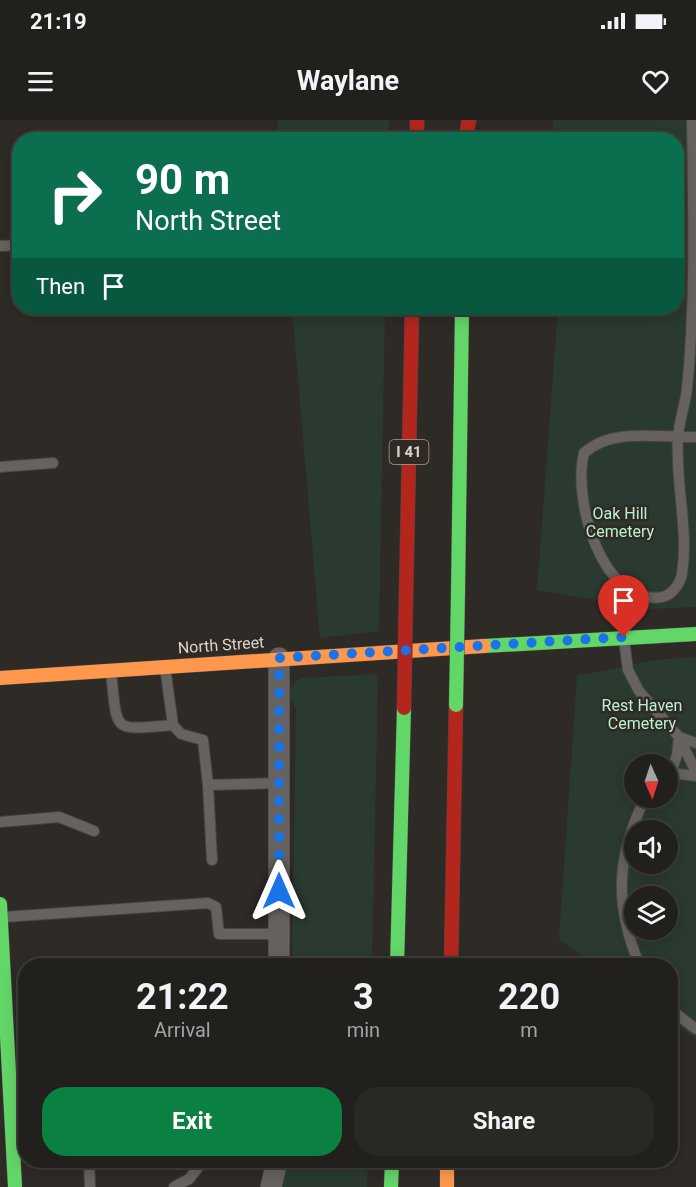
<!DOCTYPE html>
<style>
body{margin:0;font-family:Roboto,sans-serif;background:#2a2825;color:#f1f3f6;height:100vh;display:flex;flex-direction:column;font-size:22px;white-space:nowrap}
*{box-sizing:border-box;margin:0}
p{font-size:20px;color:#a2a3a3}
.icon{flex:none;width:33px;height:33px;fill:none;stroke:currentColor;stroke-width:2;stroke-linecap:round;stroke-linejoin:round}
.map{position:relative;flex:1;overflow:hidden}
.drawer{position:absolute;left:18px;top:838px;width:660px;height:210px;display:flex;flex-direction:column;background:#22201c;border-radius:24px;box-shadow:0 3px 15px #0003,0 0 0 2px #3f3e3b}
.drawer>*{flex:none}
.banner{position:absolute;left:12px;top:12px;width:672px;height:183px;border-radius:24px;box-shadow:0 3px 15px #0003,0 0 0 2px #3f3e3b;background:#0b6e4f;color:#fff;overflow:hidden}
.needle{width:39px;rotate:177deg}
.controls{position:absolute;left:624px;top:634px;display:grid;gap:12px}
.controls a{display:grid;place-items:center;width:54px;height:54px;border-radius:50%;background:#22201c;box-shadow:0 3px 15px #0003,0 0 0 2px #3f3e3b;font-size:30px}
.pin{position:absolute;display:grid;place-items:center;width:51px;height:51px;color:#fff;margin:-62px -26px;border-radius:50% 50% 50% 0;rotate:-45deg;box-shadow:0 0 6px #0007}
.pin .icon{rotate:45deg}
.me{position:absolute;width:66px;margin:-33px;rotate:0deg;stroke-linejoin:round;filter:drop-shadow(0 0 4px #0008)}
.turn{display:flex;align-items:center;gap:21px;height:126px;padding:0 24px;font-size:27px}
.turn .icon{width:78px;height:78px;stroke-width:2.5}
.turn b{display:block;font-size:42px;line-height:51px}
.then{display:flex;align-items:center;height:57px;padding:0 24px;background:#0003;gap:12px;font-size:22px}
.eta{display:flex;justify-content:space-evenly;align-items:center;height:102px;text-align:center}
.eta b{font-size:36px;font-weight:700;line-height:42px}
.primary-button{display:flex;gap:12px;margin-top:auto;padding:12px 24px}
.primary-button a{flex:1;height:69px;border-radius:24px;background:#0b8043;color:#fff;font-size:24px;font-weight:700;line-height:69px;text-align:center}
.primary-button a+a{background:#2a2825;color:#f1f3f6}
.status{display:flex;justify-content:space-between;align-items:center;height:42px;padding:0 30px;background:#22201c;direction:ltr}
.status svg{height:16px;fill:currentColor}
header{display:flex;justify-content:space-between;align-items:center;height:78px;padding:0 24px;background:#22201c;font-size:27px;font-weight:700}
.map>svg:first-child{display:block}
</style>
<div class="status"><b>21:19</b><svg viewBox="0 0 49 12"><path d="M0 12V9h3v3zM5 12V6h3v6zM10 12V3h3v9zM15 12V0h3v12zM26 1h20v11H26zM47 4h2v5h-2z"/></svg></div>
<header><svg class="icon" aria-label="menu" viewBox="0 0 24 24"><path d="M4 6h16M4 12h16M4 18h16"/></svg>Waylane<svg class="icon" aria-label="heart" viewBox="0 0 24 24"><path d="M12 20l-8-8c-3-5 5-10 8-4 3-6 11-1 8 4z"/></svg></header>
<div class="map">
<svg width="696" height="1067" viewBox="0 0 696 1067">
<rect width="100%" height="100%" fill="#2e2a26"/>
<!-- green -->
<path fill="#2a3a30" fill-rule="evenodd" d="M 277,0 L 389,0 L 389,19 L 279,19 Z
M 553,0 L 696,0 L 696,487 L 651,489 L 537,470 L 558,188 L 676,188 L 676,20 L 553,19 Z
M 292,188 L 385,188 L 379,511 L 320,518 Z
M 696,537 L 696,919 L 671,900 L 670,846 L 596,846 L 559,819 L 577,556 L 654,540 ZM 634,645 L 668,645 L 668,678 L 634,678 ZM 634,711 L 668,711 L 668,744 L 634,744 ZM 634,777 L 668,777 L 668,810 L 634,810 Z
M 378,554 L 372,846 L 292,846 L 296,588 L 289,577 L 292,565 L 301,558 Z
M 281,1041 L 368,1041 L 367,1067 L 274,1067 Z"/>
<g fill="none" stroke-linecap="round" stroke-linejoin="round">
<!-- lane casing -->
<g stroke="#494542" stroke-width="12">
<path id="lane" d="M 692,0 C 693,89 696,180 687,269 C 685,285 679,301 678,318 C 675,363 689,409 682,454 C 680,464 672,475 662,477 C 602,487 572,379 584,333 C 612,307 660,318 696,317
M 0,126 L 20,125
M 0,347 L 53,343
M 624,520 L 628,550 L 639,571 L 679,617 L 696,652
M 165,547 L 173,605 L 181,614 L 203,620 L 208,665 L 278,663
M 111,553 C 118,614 111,610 173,605
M 671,653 L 677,635 L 679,617 L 696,623
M 668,656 L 671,653 L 696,656
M 208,665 L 212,740
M 0,702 L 59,697 L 94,711
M 4,797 L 208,783 L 216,787 L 219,814 L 279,814
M 640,846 C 614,785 616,738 645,678
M 670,889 L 696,909
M 89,1041 L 90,1067
M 174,1067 L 189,1059 L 203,1041"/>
</g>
<!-- street casing -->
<g stroke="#494542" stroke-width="22">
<path id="street" d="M 279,538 L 279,846
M 271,1067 L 277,1041"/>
</g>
<!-- fast casing -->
<g stroke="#494542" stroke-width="15">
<path id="fast" d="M 458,473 L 462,188
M 484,526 L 696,514
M 0,784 L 15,1067
M 397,846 L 404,588
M 391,1067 L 392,1041"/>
</g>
<!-- slow casing -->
<g stroke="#494542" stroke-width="15">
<path id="slow" d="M 0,558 L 484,526
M 447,1041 L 447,1067"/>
</g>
<!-- jam casing -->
<g stroke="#494542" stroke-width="15">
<path id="jam" d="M 417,0 L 417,20
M 465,20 L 469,0
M 406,477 L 412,188
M 451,846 L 456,585"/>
</g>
<!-- lane -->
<use href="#lane" stroke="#666260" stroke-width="10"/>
<!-- street -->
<use href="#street" stroke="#666260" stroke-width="21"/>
<!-- fast -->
<use href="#fast" stroke="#63d668" stroke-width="14"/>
<!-- slow -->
<use href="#slow" stroke="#ff974d" stroke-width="14"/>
<!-- jam -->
<use href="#jam" stroke="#b3261e" stroke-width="14"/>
<!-- fast-bridge casing -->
<g stroke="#494542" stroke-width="15" stroke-linecap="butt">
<path id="fast-bridge" d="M 456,585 L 458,473"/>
</g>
<!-- jam-bridge casing -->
<g stroke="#494542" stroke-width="15" stroke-linecap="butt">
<path id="jam-bridge" d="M 404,588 L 406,477"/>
</g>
<!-- fast-bridge -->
<use href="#fast-bridge" stroke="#63d668" stroke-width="14"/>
<!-- jam-bridge -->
<use href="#jam-bridge" stroke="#b3261e" stroke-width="14"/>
</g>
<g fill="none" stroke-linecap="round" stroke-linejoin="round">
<!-- route -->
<path stroke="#1a73e8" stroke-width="10" stroke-dasharray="0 18" d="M 279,771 L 279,538 L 624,517"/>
</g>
<g text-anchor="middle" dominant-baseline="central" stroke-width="5" stroke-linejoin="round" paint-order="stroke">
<!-- shield labels -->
<rect fill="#312923" stroke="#a7a19c" stroke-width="1.5" x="389.5" y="320" width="39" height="24" rx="4.5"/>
<g font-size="15" font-weight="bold" fill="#dad4d0">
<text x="409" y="332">I 41</text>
</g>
<!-- park labels -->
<g font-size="16" fill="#b6f4d1" stroke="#312923">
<text x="620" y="393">Oak Hill<tspan x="620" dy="18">Cemetery</tspan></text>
<text x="642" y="585">Rest Haven<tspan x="642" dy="18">Cemetery</tspan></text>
</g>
<!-- street labels -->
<g font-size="16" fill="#dad4d0" stroke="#312923">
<text transform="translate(221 525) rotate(-4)">North Street</text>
</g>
</g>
</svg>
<div class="controls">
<a><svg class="needle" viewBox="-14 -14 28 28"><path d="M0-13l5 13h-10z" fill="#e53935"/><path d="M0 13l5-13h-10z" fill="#a2a3a3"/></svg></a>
<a><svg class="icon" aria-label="sound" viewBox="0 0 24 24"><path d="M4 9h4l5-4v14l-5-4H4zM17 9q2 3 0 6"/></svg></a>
<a><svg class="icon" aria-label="layers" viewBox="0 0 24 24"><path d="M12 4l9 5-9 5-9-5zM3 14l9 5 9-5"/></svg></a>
</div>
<div class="pin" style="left:624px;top:517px;background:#d93025"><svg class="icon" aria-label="arrive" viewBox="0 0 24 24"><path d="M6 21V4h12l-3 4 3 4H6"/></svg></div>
<svg class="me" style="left:279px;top:771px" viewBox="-20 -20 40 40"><path d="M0-17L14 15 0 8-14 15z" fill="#1a73e8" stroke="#fff" stroke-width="4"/></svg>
<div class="banner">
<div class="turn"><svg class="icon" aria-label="right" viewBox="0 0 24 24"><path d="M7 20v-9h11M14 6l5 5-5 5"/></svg><div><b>90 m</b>North Street</div></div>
<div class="then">Then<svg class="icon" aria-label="arrive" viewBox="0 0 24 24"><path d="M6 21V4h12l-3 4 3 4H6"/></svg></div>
</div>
<section class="drawer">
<div class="eta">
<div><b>21:22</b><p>Arrival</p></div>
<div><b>3</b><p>min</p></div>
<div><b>220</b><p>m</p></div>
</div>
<div class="primary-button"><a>Exit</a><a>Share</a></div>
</section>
</div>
